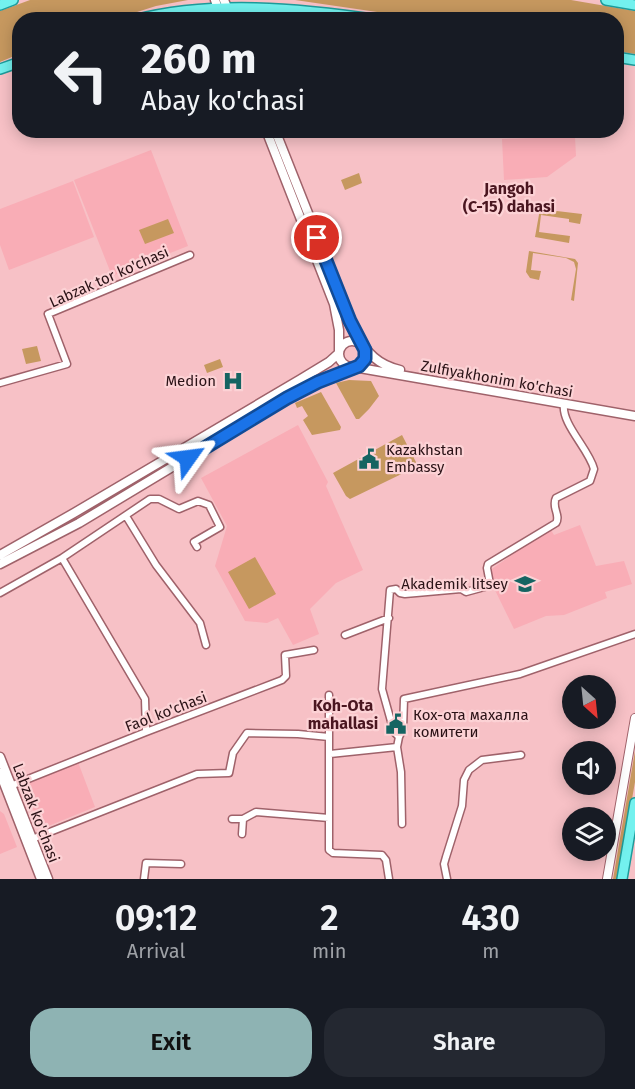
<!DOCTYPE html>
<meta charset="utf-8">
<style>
body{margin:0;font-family:"Fira Sans",sans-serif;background:#242831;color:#f1f3f6;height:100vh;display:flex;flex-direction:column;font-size:22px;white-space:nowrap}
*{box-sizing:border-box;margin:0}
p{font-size:20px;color:#9ea1a6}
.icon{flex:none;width:33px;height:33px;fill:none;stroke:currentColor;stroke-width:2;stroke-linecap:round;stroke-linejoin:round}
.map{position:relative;height:879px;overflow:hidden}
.panel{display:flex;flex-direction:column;background:#171b24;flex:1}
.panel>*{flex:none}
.top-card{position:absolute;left:12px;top:12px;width:612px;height:126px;border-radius:24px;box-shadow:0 3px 15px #0003;background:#171b24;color:#f1f3f6;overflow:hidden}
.needle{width:39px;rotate:153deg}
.tools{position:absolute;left:562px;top:675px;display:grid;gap:12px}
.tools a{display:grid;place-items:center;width:54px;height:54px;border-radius:50%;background:#171b24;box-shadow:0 3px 15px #0003;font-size:30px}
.pin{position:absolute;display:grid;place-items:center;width:51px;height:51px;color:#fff;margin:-26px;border:3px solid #fff;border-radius:50%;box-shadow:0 2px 6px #0007}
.me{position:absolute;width:66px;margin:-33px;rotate:59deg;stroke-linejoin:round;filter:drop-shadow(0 0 4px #0008)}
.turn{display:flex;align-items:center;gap:21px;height:126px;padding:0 30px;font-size:27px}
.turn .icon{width:78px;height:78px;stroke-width:2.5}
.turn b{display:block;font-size:42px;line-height:51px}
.eta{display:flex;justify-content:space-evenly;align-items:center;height:102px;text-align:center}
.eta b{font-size:36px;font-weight:600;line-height:42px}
.button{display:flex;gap:12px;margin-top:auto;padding:12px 30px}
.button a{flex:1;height:69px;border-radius:24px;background:#8eb3b3;color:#111;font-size:24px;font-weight:600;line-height:69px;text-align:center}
.button a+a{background:#242831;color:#f1f3f6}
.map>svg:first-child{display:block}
</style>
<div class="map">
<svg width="635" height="879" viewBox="0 0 635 879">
<rect width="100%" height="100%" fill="#f7c1c6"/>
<!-- built -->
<path fill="#f9adb6" d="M 575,137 L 576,156 L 547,177 L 504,180 L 502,139 Z
M 151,150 L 188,246 L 112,276 L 74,180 Z
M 73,181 L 94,237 L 9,270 L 0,245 L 0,209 Z
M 298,425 L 328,482 L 326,486 L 363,570 L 336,583 L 310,609 L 319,634 L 293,645 L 278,618 L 267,623 L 245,621 L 215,566 L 227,526 L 201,478 Z
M 580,525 L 596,566 L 624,561 L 632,584 L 605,592 L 607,598 L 564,615 L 546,616 L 514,629 L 492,584 L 489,571 L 536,538 L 551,530 L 554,535 Z
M 78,762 L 95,807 L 41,829 L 23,784 Z
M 0,811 L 4,814 L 17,847 L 0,854 Z"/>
<!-- green -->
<path fill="#c6985f" d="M 30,0 L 188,0 L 156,6 L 115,19 L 20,20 L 19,54 L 0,62 L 0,11 Z
M 295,0 L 571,0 L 635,11 L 635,54 L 617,51 L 616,20 L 425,19 Z
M 359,173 L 362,183 L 345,190 L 341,180 Z
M 540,209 L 582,214 L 580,224 L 569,222 L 569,219 L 541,215 L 539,232 L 570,236 L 569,243 L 535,237 Z
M 168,219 L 174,233 L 145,244 L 139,230 Z
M 529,251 L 575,259 L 578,263 L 574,301 L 571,300 L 576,269 L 574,262 L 566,258 L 533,253 L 531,270 L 541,271 L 539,280 L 530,278 L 526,272 Z
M 37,346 L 41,361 L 26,364 L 22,349 Z
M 220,359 L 223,367 L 207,373 L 204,365 Z
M 349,380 L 371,381 L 379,396 L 369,409 L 359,419 L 356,419 L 336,383 Z
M 321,392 L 341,427 L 340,430 L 312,435 L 303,420 L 308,416 L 302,406 L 297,408 L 295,403 Z
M 402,435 L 418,466 L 350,499 L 346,496 L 333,473 Z
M 255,557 L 276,594 L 249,609 L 228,572 Z
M 635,751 L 635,782 L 618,879 L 613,879 Z"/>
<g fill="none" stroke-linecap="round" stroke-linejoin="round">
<!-- minor casing -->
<g stroke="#9f626a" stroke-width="9">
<path id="minor" d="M 0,383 L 67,364 L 48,314 L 190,255
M 126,516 L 156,565 L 200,623 L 206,645
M 62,558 L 145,699 L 146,732
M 0,593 L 62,558 L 150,499 L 159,499 L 179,509 L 198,501 L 209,505 L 220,527 L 194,542 L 197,547
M 345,635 L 389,618
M 329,695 L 329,850 L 333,853 L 382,855 L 386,860 L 389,879
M 399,737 L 394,732 L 382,689 L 390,590 L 396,589 L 400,593 L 405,594 L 461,589 L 466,592 L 488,586 L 490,584 L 487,568 L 488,564 L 556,523 C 561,515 551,507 556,498 L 590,481 L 594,469 C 589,449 561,424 564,404
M 330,754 L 397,747
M 8,787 L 146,732 L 282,680 L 286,676 L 285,655 L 314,650
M 232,819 L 243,819 L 256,812 L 329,818
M 402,824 L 401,772 L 397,747 L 399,737 L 403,729 L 404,699 L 520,674 L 635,634
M 242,834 L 243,819
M 32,839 L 197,774 L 229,773 L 233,753 L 247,733 L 298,734 L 329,737
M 144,879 L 146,863 L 181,864
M 447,879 L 444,864 L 446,857 L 462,806 L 464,780 L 469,770 L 482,760 L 521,755"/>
</g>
<!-- tertiary casing -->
<g stroke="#9f626a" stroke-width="10">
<path id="tertiary" d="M 607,879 L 635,718"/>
</g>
<!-- secondary casing -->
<g stroke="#9f626a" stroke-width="11">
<path id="secondary" d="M 215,0 L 222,20
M 224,0 L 232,20
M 275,130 L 356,334 C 367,353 378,365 400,370
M339 354a13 13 0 1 1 26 0a13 13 0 1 1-26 0Z
M 0,555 L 74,513 L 301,379 L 329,362 L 339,353 L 339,330 L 334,304 L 266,130
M 0,564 L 79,523 L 287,398 L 318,382 L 354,367 L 635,416
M 0,757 L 48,879
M 0,773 L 41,879"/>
</g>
<!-- primary casing -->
<g stroke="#1d9c9b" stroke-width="12">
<path id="primary" d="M 606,0 L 635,5
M 0,5 L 13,0
M 134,20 C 212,0 299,8 379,20
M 616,57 L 635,60
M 0,69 L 20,62
M 622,879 L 635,803"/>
</g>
<!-- minor -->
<use href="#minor" stroke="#fff" stroke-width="6"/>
<!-- tertiary -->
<use href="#tertiary" stroke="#fff" stroke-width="8"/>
<!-- secondary -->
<use href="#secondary" stroke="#fff" stroke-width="8"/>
<!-- primary -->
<use href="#primary" stroke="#73f1ee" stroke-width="9"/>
</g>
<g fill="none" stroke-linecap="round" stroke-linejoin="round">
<!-- route casing -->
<g stroke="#114b97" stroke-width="15">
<path id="route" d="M 188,458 L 287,398 L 318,382 L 359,366 L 365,359 L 365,350 L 350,321 L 317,238"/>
</g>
<!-- route -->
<use href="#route" stroke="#1a73e8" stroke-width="10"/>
</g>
<!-- icons -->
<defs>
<g id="hospital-bare" transform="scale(1.62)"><path d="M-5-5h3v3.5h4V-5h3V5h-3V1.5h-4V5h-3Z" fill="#156462" stroke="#fcd2d5" stroke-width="2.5" paint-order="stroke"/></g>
<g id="civic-bare" transform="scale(1.62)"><path d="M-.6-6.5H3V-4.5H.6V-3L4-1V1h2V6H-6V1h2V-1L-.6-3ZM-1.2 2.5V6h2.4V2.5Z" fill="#156462" stroke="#fcd2d5" stroke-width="2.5" paint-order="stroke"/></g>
<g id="university-bare" transform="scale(1.62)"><path d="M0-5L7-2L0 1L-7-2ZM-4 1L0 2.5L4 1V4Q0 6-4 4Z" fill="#156462" stroke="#fcd2d5" stroke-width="2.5" paint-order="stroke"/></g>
</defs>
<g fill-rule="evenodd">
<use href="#hospital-bare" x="233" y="381"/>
<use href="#civic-bare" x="369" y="459"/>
<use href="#university-bare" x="525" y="584"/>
<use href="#civic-bare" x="396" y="724"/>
</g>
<g text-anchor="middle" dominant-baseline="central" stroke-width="4.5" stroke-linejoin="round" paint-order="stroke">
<!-- street labels -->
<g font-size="15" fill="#2a1216" stroke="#fcd2d5">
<text transform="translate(109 277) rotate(-24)">Labzak tor ko'chasi</text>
<text transform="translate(497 379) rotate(10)">Zulfiyakhonim ko'chasi</text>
<text transform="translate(166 712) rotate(-21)">Faol ko'chasi</text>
<text transform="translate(36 813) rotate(69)">Labzak ko'chasi</text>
</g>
<!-- poi labels -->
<g font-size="15" fill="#2a1216" stroke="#fcd2d5" text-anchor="end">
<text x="216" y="381">Medion</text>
<text x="386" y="450" text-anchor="start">Kazakhstan<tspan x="386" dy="17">Embassy</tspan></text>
<text x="508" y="584">Akademik litsey</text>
<text x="413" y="715" text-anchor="start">Кох-ота махалла<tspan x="413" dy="17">комитети</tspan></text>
</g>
<!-- neighbourhood labels -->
<g font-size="16" font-weight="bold" fill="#4a1620" stroke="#fcd2d5">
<text x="509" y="188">Jangoh<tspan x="509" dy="18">(C-15) dahasi</tspan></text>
<text x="343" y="705">Koh-Ota<tspan x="343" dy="18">mahallasi</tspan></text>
</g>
</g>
</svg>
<div class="tools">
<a><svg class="needle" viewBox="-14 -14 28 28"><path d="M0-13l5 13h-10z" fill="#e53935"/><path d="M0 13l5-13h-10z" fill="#9ea1a6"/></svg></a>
<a><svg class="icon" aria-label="sound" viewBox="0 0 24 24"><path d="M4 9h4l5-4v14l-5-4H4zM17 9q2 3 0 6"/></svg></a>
<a><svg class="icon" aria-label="layers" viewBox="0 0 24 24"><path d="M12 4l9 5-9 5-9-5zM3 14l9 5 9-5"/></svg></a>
</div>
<div class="pin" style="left:317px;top:238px;background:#d93025"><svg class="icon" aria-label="arrive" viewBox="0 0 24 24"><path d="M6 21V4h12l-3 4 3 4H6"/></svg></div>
<svg class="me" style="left:188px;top:458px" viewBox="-20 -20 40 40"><path d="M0-17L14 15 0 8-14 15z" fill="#1a73e8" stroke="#fff" stroke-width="4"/></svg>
<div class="top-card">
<div class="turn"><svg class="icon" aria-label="left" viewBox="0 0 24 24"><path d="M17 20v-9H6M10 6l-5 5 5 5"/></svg><div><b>260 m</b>Abay ko'chasi</div></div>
</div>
</div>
<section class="panel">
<div class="eta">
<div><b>09:12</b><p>Arrival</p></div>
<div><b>2</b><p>min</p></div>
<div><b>430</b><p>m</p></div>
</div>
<div class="button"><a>Exit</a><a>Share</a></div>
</section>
